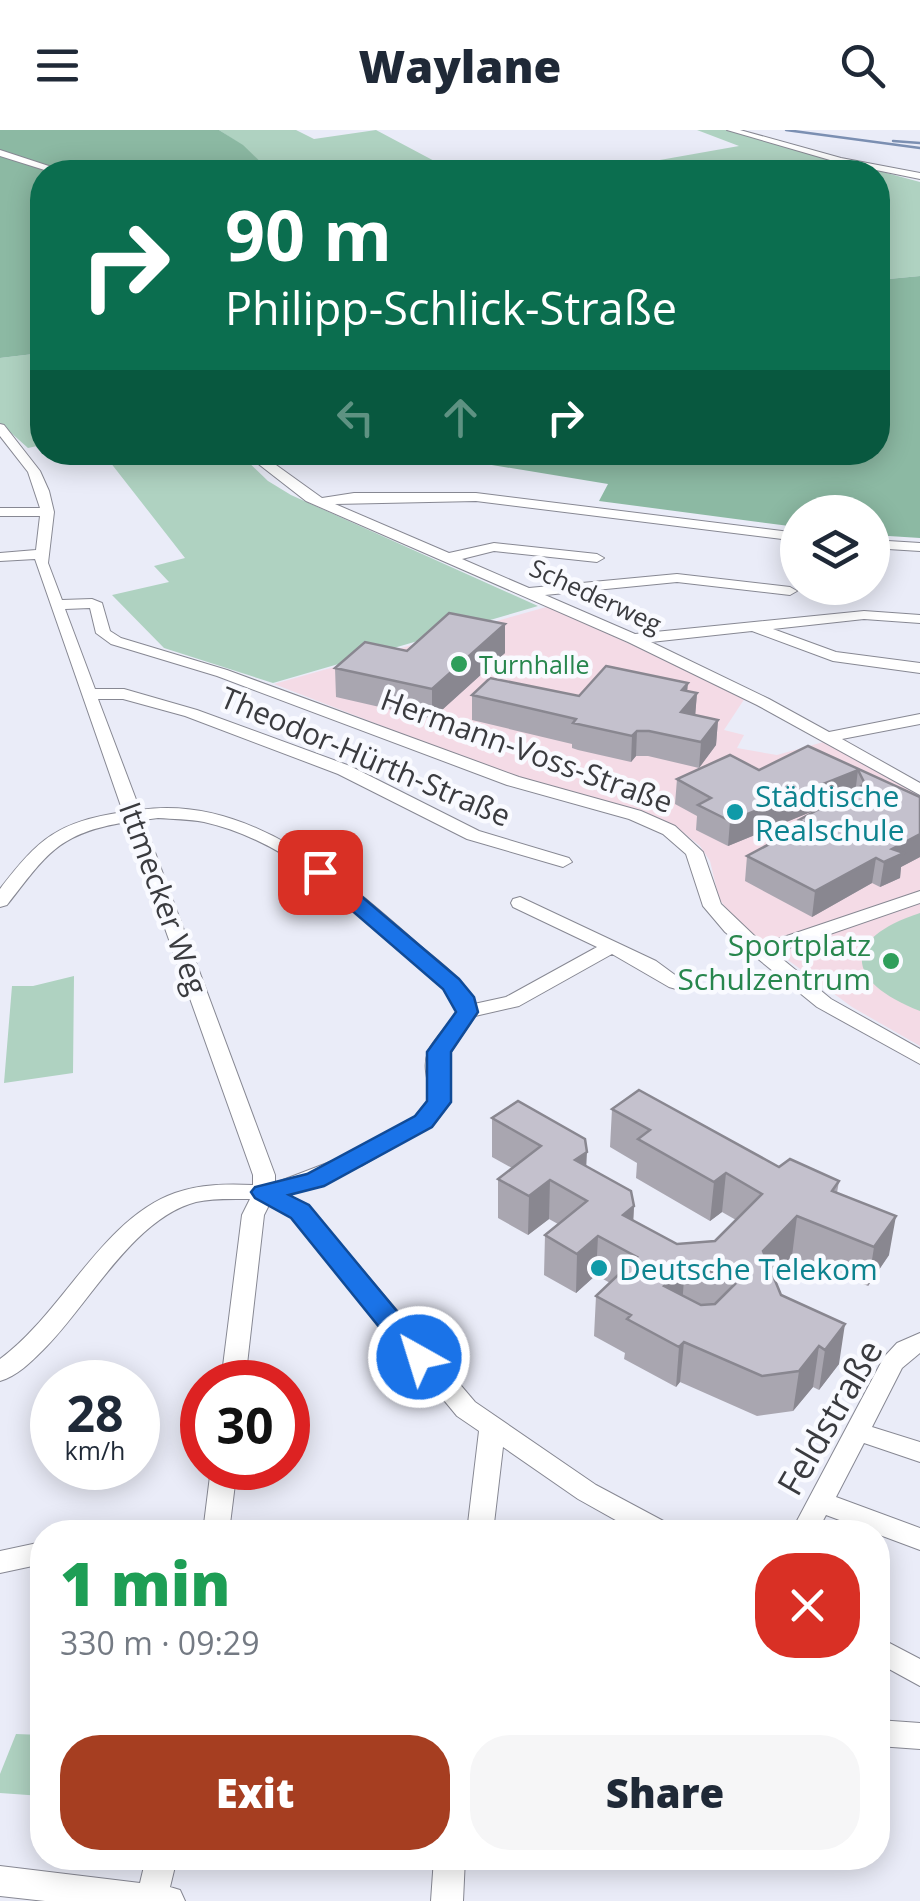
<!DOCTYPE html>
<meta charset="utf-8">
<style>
body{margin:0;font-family:"Open Sans",sans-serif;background:#f6f6f7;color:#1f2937;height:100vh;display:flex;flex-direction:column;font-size:38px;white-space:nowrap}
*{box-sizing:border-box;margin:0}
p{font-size:32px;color:#747a83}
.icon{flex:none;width:55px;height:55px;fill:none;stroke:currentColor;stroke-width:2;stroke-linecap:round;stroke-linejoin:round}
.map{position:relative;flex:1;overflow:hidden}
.panel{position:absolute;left:30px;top:1390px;width:860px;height:350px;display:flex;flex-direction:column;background:#fff;border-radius:40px;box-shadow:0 5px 25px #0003}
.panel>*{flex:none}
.guide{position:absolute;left:30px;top:30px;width:860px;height:305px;border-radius:40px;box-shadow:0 5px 25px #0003;background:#0b6e4f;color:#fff;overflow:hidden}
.fabs{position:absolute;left:780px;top:365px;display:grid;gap:20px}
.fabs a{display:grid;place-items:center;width:110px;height:110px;border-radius:50%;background:#fff;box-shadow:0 5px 25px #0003;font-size:50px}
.speed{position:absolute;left:30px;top:1230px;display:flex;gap:20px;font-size:50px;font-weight:700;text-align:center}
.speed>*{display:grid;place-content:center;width:130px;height:130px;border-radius:50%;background:#fff;box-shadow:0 5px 25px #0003;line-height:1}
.speed small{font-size:25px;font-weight:400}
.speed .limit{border:15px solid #d22;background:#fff;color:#111}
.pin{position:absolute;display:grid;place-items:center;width:85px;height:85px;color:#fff;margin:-42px;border-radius:20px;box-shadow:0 5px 15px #0006}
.me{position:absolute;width:110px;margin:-55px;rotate:321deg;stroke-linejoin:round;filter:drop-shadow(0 0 8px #0008)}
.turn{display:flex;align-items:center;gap:35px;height:210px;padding:0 30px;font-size:45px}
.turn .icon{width:130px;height:130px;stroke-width:2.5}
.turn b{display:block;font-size:70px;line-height:85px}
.lanes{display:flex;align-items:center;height:95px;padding:0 30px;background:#0003;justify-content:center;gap:50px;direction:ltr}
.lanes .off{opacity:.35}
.round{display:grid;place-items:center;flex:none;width:105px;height:105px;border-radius:40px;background:#f6f6f7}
.headline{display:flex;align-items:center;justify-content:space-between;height:170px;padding:0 30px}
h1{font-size:60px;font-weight:800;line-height:75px;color:#1e9e55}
.button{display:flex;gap:20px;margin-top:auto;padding:20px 30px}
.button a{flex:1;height:115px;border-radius:40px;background:#a63e21;color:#fff;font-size:40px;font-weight:800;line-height:115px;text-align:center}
.button a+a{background:#f6f6f7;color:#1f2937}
header{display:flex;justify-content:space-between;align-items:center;height:130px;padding:0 30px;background:#fff;font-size:45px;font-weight:800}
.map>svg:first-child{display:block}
</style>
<header><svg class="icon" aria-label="menu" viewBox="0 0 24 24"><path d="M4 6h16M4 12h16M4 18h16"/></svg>Waylane<svg class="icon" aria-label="search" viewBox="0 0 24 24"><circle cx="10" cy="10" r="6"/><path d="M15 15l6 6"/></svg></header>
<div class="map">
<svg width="920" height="1771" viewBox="0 0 920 1771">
<rect width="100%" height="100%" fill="#eaecf8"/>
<!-- education -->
<path fill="#f4dbe6" d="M 550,476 L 745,568 L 724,600 L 744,605 L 737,618 L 777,625 L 827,611 L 920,666 L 920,916 L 852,877 L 739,794 L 719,769 L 710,731 L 700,716 L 675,696 L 639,682 L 524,651 L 274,554 Z"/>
<!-- green -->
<path fill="#afd2c1" d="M 219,0 L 296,0 L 314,9 L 376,0 L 455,42 L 266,42 L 267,38 L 243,16 Z
M 697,0 L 727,0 L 920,52 L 920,146 L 878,150 L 878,42 L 592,42 L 739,16 Z
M 42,223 L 42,315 L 28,318 L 0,293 L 0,228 Z
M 103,323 L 239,323 L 268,351 L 291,365 L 538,476 L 273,553 L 164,518 L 112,465 L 169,452 L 154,436 L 185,428 Z
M 920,783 L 920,881 C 845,852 840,809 920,783 Z
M 74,846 L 73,943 L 4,953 L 12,856 L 33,856 Z
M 16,1604 L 42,1605 L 42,1666 L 0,1663 L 0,1644 Z"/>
<!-- forest -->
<path fill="#8cb9a3" d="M 0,0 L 219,0 L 243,15 L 267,38 L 266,42 L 42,42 L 42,223 L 0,228 Z
M 920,146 L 920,408 L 873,405 L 872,382 L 798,382 L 797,397 L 599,371 L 608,354 L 419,323 L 878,322 L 878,150 Z"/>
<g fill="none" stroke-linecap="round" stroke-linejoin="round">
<!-- stream -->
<path stroke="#7b8fb2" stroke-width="2.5" d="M 786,0 L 920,18
M 893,11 L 920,13"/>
<!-- minor casing -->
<g stroke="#878893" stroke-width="2">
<path id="minor" d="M 727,0 L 740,0 L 841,28 L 920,43 L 920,49 L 837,32 Z
M 0,20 L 61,40 L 62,42 L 51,42 L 0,26 Z
M 0,294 L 4,295 L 40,341 L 49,361 L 54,382 L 48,433 L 62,470 L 92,469 L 102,473 L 110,501 L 121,508 L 227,540 L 519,647 L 641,681 L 675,696 L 703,722 L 721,774 L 763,814 L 920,761 L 920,773 L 775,823 L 831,869 L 920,919 L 920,934 L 817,877 L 725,802 L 703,776 L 686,724 L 663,704 L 629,689 L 507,655 L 217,546 L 111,514 L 96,503 L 90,478 L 65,479 L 95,559 L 124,559 L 197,580 L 350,636 L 479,701 L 569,728 L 572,732 L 563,737 L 467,709 L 338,644 L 185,586 L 123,569 L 98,569 L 140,680 C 248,664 342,747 417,813 C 436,830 466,849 474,874 L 506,867 L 597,817 L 513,777 L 511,773 L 513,769 L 520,767 L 656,831 L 686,853 L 676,859 L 669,857 L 612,824 L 519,876 L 475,886 L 448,926 L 450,973 L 434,994 L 363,1035 L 286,1065 L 308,1076 L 475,1272 L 596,1355 L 669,1394 L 672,1402 L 637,1402 L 578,1369 L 503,1317 L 493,1402 L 467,1402 L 479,1301 L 457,1286 L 292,1086 L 269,1075 L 264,1085 L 245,1252 L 221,1252 L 242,1085 L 250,1069 C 232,1069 213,1068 196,1072 C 132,1089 88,1176 43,1220 C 31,1232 17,1246 0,1251 L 0,1229 C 62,1184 102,1089 175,1063 C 201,1054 226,1054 253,1055 L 253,1045 L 127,692 C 58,703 47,724 7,775 L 0,777 L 0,759 C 39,708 58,692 123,682 L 35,429 L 0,431 L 0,423 L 36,420 L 40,386 L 0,386 L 0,378 L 40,378 L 28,342 L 0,306 ZM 158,688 C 173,689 189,689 204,692 C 299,713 375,795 444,858 L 453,868 L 457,882 C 449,896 434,907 428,922 C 419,946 440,962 419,985 L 348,1025 L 275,1053 L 275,1045 L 143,690 Z
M 243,322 L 258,322 L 322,368 L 354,363 L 476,363 L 798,403 L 798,411 L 476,371 L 335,374 L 449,423 L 494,413 L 597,424 L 604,428 L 597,432 L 494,421 L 462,429 L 529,458 L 677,444 L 790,457 L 797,461 L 790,465 L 677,452 L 545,465 L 635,504 L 864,481 L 920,485 L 920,493 L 864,489 L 773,499 L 836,522 L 920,533 L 920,543 L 833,531 L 752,501 L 651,512 L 769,569 L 829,602 L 920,584 L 920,594 L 842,609 L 920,653 L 920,665 L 757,575 L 628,512 L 306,371 Z
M 872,410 L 920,413 L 920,421 L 872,418 Z
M 920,1203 L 920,1223 L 902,1238 L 872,1297 L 920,1312 L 920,1332 L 864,1313 L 836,1367 L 920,1398 L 920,1420 L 826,1385 L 817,1402 L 791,1402 L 884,1227 L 897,1213 Z
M 211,1338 L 237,1338 L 229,1402 L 203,1402 Z
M 42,1412 L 42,1434 L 0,1443 L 0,1421 Z
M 878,1507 L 920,1529 L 920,1556 L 878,1533 Z
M 878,1590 L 920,1593 L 920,1619 L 878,1616 Z
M 146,1728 L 177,1728 L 170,1757 L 180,1760 L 185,1771 L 45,1771 L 0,1766 L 0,1736 L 140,1753 Z
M 434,1728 L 465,1728 L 463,1771 L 431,1771 Z"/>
</g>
<!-- minor -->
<use href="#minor" fill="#fff" fill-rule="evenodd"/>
</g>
<!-- wall -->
<path fill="#a9a6b0" d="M 505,494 L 505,523 L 432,589 L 336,567 L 335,538 L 407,521 Z
M 687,561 L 697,563 L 695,585 L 718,590 L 716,615 L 699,638 L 648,626 L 636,626 L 631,632 L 578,620 L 572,618 L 572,614 L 472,590 L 472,565 L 579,566 Z
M 808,616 L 920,667 L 920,727 L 901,737 L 900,748 L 880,757 L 872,753 L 812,787 L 745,751 L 747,726 L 798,699 L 799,690 L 820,678 L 728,716 L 696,700 L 697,686 L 675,674 L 677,649 L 759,640 Z
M 612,979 L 779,1037 L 839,1051 L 837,1063 L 889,1125 L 868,1156 L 792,1126 L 773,1145 L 781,1165 L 839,1234 L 819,1260 L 813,1257 L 793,1281 L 757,1286 L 680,1252 L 676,1257 L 624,1229 L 625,1223 L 594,1206 L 596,1166 L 610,1153 L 596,1145 L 576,1163 L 544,1145 L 545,1105 L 558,1094 L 549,1089 L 528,1105 L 498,1088 L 498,1049 L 512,1038 L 492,1027 L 492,988 L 586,1036 L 634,1076 L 633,1091 L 677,1114 L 715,1111 L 736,1090 L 722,1082 L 710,1091 L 636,1048 L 637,1033 L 610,1017 Z"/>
<!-- shaded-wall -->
<path fill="#898790" d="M 505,494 L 505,523 L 432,589 L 432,559 Z
M 688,553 L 686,576 L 697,563 L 695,588 L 679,607 L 682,560 Z
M 718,590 L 716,615 L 699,638 L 701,612 Z
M 637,601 L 636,626 L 631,632 L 632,606 Z
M 858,640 L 855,664 L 728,716 L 730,691 Z
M 920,704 L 920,727 L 901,737 L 900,748 L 880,757 L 884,732 L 892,719 Z
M 876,728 L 872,753 L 812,787 L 815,761 Z
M 587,1022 L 585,1060 L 575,1030 Z
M 726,1043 L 722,1082 L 710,1091 L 714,1052 Z
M 550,1050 L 549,1089 L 528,1105 L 529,1066 Z
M 634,1076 L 632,1115 L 623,1085 Z
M 797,1086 L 792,1126 L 758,1161 L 763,1121 Z
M 896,1086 L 889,1125 L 868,1156 L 874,1117 Z
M 598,1106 L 596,1145 L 576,1163 L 577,1124 Z
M 685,1136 L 682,1176 L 664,1156 Z
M 845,1194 L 839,1234 L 819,1260 L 825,1220 Z
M 684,1212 L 680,1252 L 676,1257 L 679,1217 Z
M 819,1216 L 813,1257 L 793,1281 L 799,1241 Z"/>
<!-- building -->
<path fill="#c4c1cd" stroke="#898790" stroke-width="2.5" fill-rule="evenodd" d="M 449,483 L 505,494 L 432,559 L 335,538 L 365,512 L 407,521 Z
M 606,536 L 688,553 L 682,560 L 697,563 L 681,582 L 718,590 L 701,612 L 649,601 L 637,601 L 632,606 L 573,593 L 576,589 L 472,565 L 490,548 L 579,566 Z
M 808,616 L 920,667 L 920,704 L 892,719 L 904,723 L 884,732 L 876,728 L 815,761 L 747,726 L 807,694 L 799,690 L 865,654 L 858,640 L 730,691 L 698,675 L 711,668 L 677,649 L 730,625 L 759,640 Z
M 639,960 L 779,1037 L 790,1029 L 839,1051 L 832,1061 L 896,1086 L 874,1117 L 797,1086 L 763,1121 L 781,1165 L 845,1194 L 825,1220 L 819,1216 L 799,1241 L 762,1246 L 684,1212 L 679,1217 L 627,1189 L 631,1185 L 596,1166 L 637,1127 L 598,1106 L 577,1124 L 545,1105 L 587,1071 L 550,1050 L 529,1066 L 498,1049 L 541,1016 L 492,988 L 518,971 L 585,1009 L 587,1022 L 575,1030 L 631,1061 L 634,1076 L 623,1085 L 677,1114 L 715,1111 L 762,1064 L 726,1043 L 714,1052 L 638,1009 L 650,1000 L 612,979 ZM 699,1135 L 735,1154 L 715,1174 L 701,1175 L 664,1156 L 685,1136 Z"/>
<!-- route -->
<path fill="#1a73e8" stroke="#114b97" stroke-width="2.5" d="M 320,736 L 328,738 L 459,849 L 474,867 L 478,882 L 451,922 L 451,972 L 432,997 L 324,1056 L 289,1065 L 309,1075 L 429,1220 L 433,1227 L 429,1234 L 409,1234 L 291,1088 L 255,1068 L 251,1062 L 255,1057 L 307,1044 L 415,986 L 427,971 L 427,922 L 456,882 L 443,859 L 313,747 L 310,742 L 313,738 Z"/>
<!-- markers -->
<g fill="#2e9e5b" stroke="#f9faff" stroke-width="4">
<circle cx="459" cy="534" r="10"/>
<circle cx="891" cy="831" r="10"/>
</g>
<g fill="#0f9aa8" stroke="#f9faff" stroke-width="4">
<circle cx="735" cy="682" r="10"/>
<circle cx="599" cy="1138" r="10"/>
</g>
<g text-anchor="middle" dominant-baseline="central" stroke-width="9" stroke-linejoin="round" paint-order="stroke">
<!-- far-street labels -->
<g font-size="25" fill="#3a3b3f" stroke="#f9faff">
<text transform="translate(596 465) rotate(25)">Schederweg</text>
</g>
<!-- far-leisure labels -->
<g font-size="25" fill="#27864d" stroke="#f9faff" text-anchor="start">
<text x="479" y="534">Turnhalle</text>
</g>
<!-- street labels -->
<g font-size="30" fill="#3a3b3f" stroke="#f9faff">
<text transform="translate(527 620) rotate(20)">Hermann-Voss-Straße</text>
<text transform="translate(366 626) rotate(23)">Theodor-Hürth-Straße</text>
<text transform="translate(164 768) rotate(70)">Ittmecker Weg</text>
</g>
<!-- culture labels -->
<g font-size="30" fill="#0d838f" stroke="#f9faff" text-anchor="start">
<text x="755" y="665">Städtische<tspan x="755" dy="34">Realschule</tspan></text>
<text x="619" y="1138">Deutsche Telekom</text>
</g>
<!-- leisure labels -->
<g font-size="30" fill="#27864d" stroke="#f9faff" text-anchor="end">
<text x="871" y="814">Sportplatz<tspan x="871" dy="34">Schulzentrum</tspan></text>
</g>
<!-- near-street labels -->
<g font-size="35" fill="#3a3b3f" stroke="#f9faff">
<text transform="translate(829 1287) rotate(-60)">Feldstraße</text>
</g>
</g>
</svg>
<div class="fabs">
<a><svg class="icon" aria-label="layers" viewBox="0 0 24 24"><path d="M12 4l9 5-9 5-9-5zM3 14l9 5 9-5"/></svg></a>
</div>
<div class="speed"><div>28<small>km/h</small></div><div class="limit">30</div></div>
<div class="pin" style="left:320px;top:742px;background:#d93025"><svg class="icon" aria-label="arrive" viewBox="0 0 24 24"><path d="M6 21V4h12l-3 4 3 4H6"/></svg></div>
<svg class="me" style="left:419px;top:1227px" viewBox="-20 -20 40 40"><circle r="17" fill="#1a73e8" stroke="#fff" stroke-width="3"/><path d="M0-11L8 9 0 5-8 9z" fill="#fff"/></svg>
<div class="guide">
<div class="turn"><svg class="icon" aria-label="right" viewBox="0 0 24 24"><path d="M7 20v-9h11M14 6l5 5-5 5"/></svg><div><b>90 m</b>Philipp-Schlick-Straße</div></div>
<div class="lanes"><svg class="icon off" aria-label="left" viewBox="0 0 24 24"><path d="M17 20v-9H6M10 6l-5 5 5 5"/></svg><svg class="icon off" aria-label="ahead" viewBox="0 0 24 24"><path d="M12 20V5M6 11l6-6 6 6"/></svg><svg class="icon" aria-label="right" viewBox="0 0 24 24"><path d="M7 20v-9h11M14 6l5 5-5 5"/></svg></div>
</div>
<section class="panel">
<div class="headline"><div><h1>1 min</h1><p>330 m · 09:29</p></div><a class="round" style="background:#d93025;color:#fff"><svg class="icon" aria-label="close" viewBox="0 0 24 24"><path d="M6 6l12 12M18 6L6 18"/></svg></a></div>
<div class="button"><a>Exit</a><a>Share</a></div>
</section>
</div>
